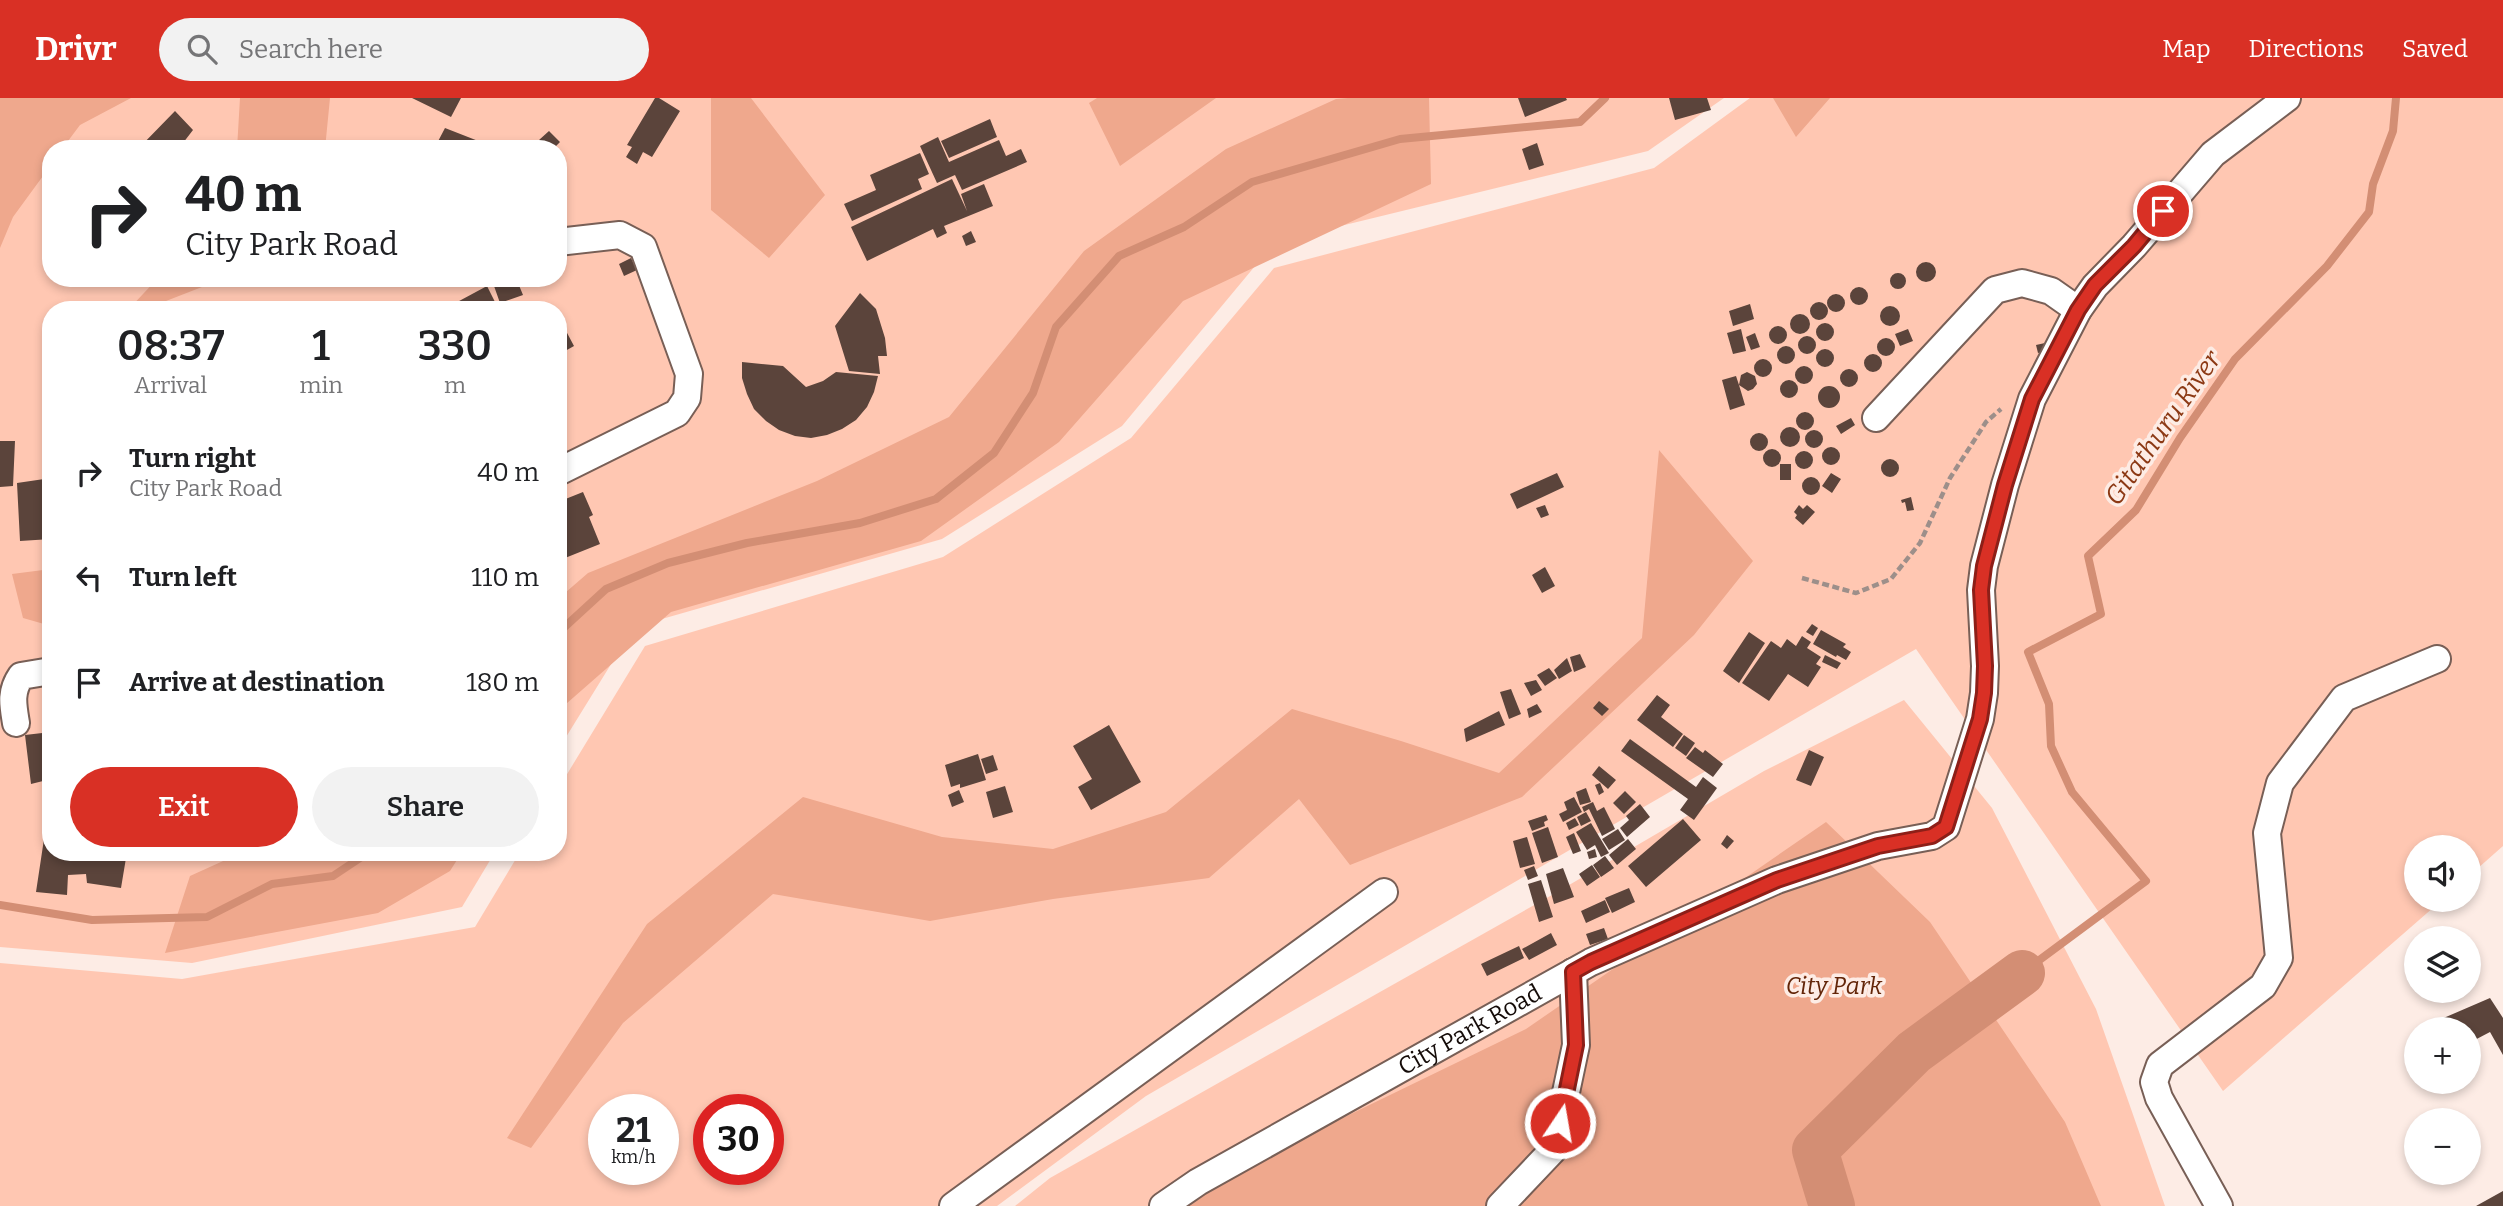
<!DOCTYPE html>
<meta charset="utf-8">
<style>
body{margin:0;font-family:Bitter,serif;background:#f2f2f2;color:#202124;height:100vh;display:flex;flex-direction:column;font-size:26px;white-space:nowrap}
*{box-sizing:border-box;margin:0}
p{font-size:23px;color:#757577}
.icon{flex:none;width:38px;height:38px;fill:none;stroke:currentColor;stroke-width:2;stroke-linecap:round;stroke-linejoin:round}
.map{position:relative;flex:1;overflow:hidden}
.drawer{position:absolute;left:42px;top:203px;width:525px;height:560px;display:flex;flex-direction:column;background:#fff;border-radius:28px;box-shadow:0 4px 10px #0003}
.drawer>*{flex:none}
.banner{position:absolute;left:42px;top:42px;width:525px;height:147px;border-radius:28px;box-shadow:0 4px 10px #0003;background:#fff;color:#202124;overflow:hidden}
.tools{position:absolute;left:2404px;top:737px;display:grid;gap:14px}
.tools a{display:grid;place-items:center;width:77px;height:77px;border-radius:50%;background:#fff;box-shadow:0 4px 10px #0003;font-size:35px}
.speed{position:absolute;left:588px;top:996px;display:flex;gap:14px;font-size:35px;font-weight:700;text-align:center}
.speed>*{display:grid;place-content:center;width:91px;height:91px;border-radius:50%;background:#fff;box-shadow:0 4px 10px #0003;line-height:1}
.speed small{font-size:18px;font-weight:400}
.speed .limit{border:10px solid #d22;background:#fff;color:#111}
.pin{position:absolute;display:grid;place-items:center;width:60px;height:60px;color:#fff;margin:-30px;border:4px solid #fff;border-radius:50%;box-shadow:0 2px 7px #0007}
.me{position:absolute;width:77px;margin:-38px;rotate:12deg;stroke-linejoin:round;filter:drop-shadow(0 0 5px #0008)}
.turn{display:flex;align-items:center;gap:24px;height:147px;padding:0 28px;font-size:32px}
.turn .icon{width:91px;height:91px;stroke-width:2.5}
.turn b{display:block;font-size:49px;line-height:60px}
.eta{display:flex;justify-content:space-evenly;align-items:center;height:119px;text-align:center}
.eta b{font-size:42px;font-weight:600;line-height:49px}
.primary-button{display:flex;gap:14px;margin-top:auto;padding:14px 28px}
.primary-button a{flex:1;height:80px;border-radius:42px;background:#d93025;color:#fff;font-size:28px;font-weight:600;line-height:80px;text-align:center}
.primary-button a+a{background:#f2f2f2;color:#202124}
ul{padding:0;list-style:none}
li{display:flex;align-items:center;gap:21px;height:105px;padding:0 28px}
li div{flex:1}
li b{display:block;font-size:26px}
li em{font-style:normal}
header{display:flex;align-items:center;gap:42px;box-sizing:border-box;height:98px;padding:0 35px;background:#d93025;color:#fff}
header strong{font-size:33px}
nav{display:flex;gap:38px;margin-inline-start:auto;font-size:24px}
.search{width:490px;height:63px;background:#f2f2f2;display:flex;align-items:center;gap:18px;box-sizing:border-box;padding:0 24px;border-radius:38px;color:#757577;font-size:26px}
.map>svg:first-child{display:block}
</style>
<header>
<strong>Drivr</strong>
<div class="search"><svg class="icon" aria-label="search" viewBox="0 0 24 24"><circle cx="10" cy="10" r="6"/><path d="M15 15l6 6"/></svg>Search here</div>
<nav><a>Map</a><a>Directions</a><a>Saved</a></nav>
</header>
<div class="map">
<svg width="2503" height="1108" viewBox="0 0 2503 1108">
<rect width="100%" height="100%" fill="#fdece5"/>
<!-- green -->
<path fill="#ffc7b2" fill-rule="evenodd" d="M 0,0 L 1724,0 L 1648,53 L 1275,144 L 1122,328 L 942,441 L 634,529 L 558,652 L 558,212 L 51,212 L 51,754 L 495,754 L 462,809 L 192,865 L 0,849 ZM 51,51 L 558,51 L 558,180 L 51,180 Z
M 1750,0 L 2503,0 L 2503,748 L 2469,778 L 2469,749 L 2417,749 L 2417,802 L 2442,802 L 2223,993 L 1916,551 L 1146,998 L 997,1108 L 0,1108 L 0,865 L 182,881 L 475,829 L 520,754 L 558,754 L 558,691 L 645,548 L 943,459 L 1131,340 L 1274,170 L 1654,70 ZM 604,1012 L 663,1012 L 663,1071 L 604,1071 ZM 709,1012 L 768,1012 L 768,1071 L 709,1071 Z
M 1904,602 L 1992,710 L 2096,911 L 2165,1108 L 1015,1108 L 1050,1080 L 1552,797 L 1764,673 Z"/>
<!-- forest -->
<path fill="#efa88d" d="M 0,0 L 131,0 L 80,27 L 62,51 L 51,51 L 51,67 L 13,119 L 0,150 Z
M 240,0 L 330,0 L 325,51 L 237,51 Z
M 711,0 L 751,0 L 825,97 L 769,160 L 711,112 Z
M 1097,0 L 1216,0 L 1120,68 L 1089,5 Z
M 1348,0 L 1429,0 L 1431,86 L 1183,203 L 1059,344 L 921,443 L 671,514 L 558,613 L 558,501 L 588,475 L 817,383 L 949,319 L 1084,153 L 1226,51 L 1336,1 Z
M 1773,0 L 1830,0 L 1796,39 Z
M 158,180 L 225,180 L 143,212 L 128,212 Z
M 1659,352 L 1753,463 L 1694,537 L 1522,699 L 1350,767 L 1299,701 L 1209,780 L 1053,801 L 930,823 L 773,796 L 623,925 L 531,1050 L 507,1040 L 647,826 L 803,699 L 942,739 L 1053,751 L 1166,714 L 1292,611 L 1401,643 L 1499,675 L 1642,540 Z
M 51,471 L 51,528 L 23,520 L 12,476 Z
M 1826,724 L 1930,824 L 2065,1024 L 2101,1108 L 1161,1108 L 1526,931 Z
M 243,754 L 462,754 L 450,773 L 378,815 L 165,855 L 190,778 Z"/>
<g fill="none" stroke-linecap="round" stroke-linejoin="round">
<!-- stream -->
<path stroke="#d38e74" stroke-width="8" d="M 558,535 L 606,491 L 668,465 L 747,445 L 860,425 L 936,401 L 994,355 L 1033,295 L 1056,229 L 1119,158 L 1184,129 L 1252,84 L 1400,41 L 1580,24 L 1605,0
M 0,807 L 92,822 L 207,819 L 272,786 L 333,778 L 369,754
M 2022,875 L 2146,783 L 2072,694 L 2051,648 L 2049,606 L 2028,554 L 2101,516 L 2088,458 L 2136,412 L 2180,340 L 2235,261 L 2327,168 L 2369,114 L 2373,86 L 2393,33 L 2396,0"/>
<!-- river -->
<path stroke="#d38e74" stroke-width="46" d="M 1832,1108 L 1815,1052 L 1914,954 L 2022,875"/>
</g>
<!-- building -->
<path fill="#5b443b" d="M 412,0 L 461,0 L 451,19 Z
M 655,0 L 659,0 L 680,13 L 652,59 L 643,54 L 637,66 L 626,59 L 632,49 L 627,47 Z
M 1518,0 L 1566,0 L 1567,2 L 1525,19 Z
M 1669,0 L 1707,0 L 1711,12 L 1675,22 Z
M 175,13 L 193,32 L 183,45 L 188,51 L 138,51 Z
M 990,21 L 997,39 L 949,60 L 941,43 Z
M 445,30 L 491,48 L 490,51 L 434,51 Z
M 549,33 L 560,44 L 553,51 L 529,51 Z
M 938,39 L 949,64 L 999,42 L 1006,58 L 1021,51 L 1027,64 L 962,92 L 955,77 L 937,85 L 920,48 Z
M 1537,45 L 1544,67 L 1529,72 L 1522,51 Z
M 920,55 L 929,76 L 918,81 L 922,91 L 852,123 L 844,106 L 876,92 L 870,77 Z
M 952,81 L 967,113 L 961,96 L 984,86 L 993,108 L 944,128 L 947,135 L 937,140 L 933,131 L 867,163 L 851,129 Z
M 971,133 L 976,144 L 966,148 L 962,138 Z
M 631,160 L 637,172 L 624,178 L 619,166 Z
M1916 174a10 10 0 1 1 20 0a10 10 0 1 1-20 0Z
M1890 183a8 8 0 1 1 16 0a8 8 0 1 1-16 0Z
M 513,180 L 516,180 L 523,197 L 500,205 L 494,188 Z
M 487,188 L 499,212 L 449,212 L 448,209 Z
M1850 198a9 9 0 1 1 18 0a9 9 0 1 1-18 0Z
M 860,195 L 876,211 L 885,240 L 887,258 L 878,258 L 880,276 L 849,273 L 835,228 Z
M1827 205a9 9 0 1 1 18 0a9 9 0 1 1-18 0Z
M1810 213a9 9 0 1 1 18 0a9 9 0 1 1-18 0Z
M 1750,206 L 1754,221 L 1733,228 L 1729,213 Z
M1880 218a10 10 0 1 1 20 0a10 10 0 1 1-20 0Z
M1790 226a10 10 0 1 1 20 0a10 10 0 1 1-20 0Z
M 558,218 L 574,248 L 558,257 Z
M1816 234a9 9 0 1 1 18 0a9 9 0 1 1-18 0Z
M1769 237a9 9 0 1 1 18 0a9 9 0 1 1-18 0Z
M 1741,231 L 1746,253 L 1733,256 L 1727,235 Z
M 1908,231 L 1913,243 L 1900,248 L 1895,236 Z
M 1755,235 L 1760,249 L 1751,252 L 1746,239 Z
M1798 247a9 9 0 1 1 18 0a9 9 0 1 1-18 0Z
M1877 249a9 9 0 1 1 18 0a9 9 0 1 1-18 0Z
M 2045,245 L 2047,253 L 2038,255 L 2036,247 Z
M1777 257a9 9 0 1 1 18 0a9 9 0 1 1-18 0Z
M1816 260a9 9 0 1 1 18 0a9 9 0 1 1-18 0Z
M1864 265a9 9 0 1 1 18 0a9 9 0 1 1-18 0Z
M1754 270a9 9 0 1 1 18 0a9 9 0 1 1-18 0Z
M 742,264 L 783,268 L 806,289 L 823,283 L 836,274 L 878,278 L 874,294 L 867,309 L 856,322 L 842,331 L 827,337 L 811,340 L 795,338 L 779,332 L 766,323 L 754,311 L 747,296 L 742,280 Z
M1795 277a9 9 0 1 1 18 0a9 9 0 1 1-18 0Z
M1840 280a9 9 0 1 1 18 0a9 9 0 1 1-18 0Z
M 1747,274 L 1755,278 L 1757,286 L 1753,291 L 1748,293 L 1739,287 L 1745,307 L 1730,312 L 1722,282 L 1736,278 L 1739,287 L 1741,277 Z
M1780 291a9 9 0 1 1 18 0a9 9 0 1 1-18 0Z
M1818 299a11 11 0 1 1 22 0a11 11 0 1 1-22 0Z
M1796 323a9 9 0 1 1 18 0a9 9 0 1 1-18 0Z
M 1851,320 L 1855,327 L 1841,336 L 1836,328 Z
M1780 339a10 10 0 1 1 20 0a10 10 0 1 1-20 0Z
M1805 341a9 9 0 1 1 18 0a9 9 0 1 1-18 0Z
M1750 344a9 9 0 1 1 18 0a9 9 0 1 1-18 0Z
M 0,343 L 15,343 L 13,388 L 0,389 Z
M1822 358a9 9 0 1 1 18 0a9 9 0 1 1-18 0Z
M1763 360a9 9 0 1 1 18 0a9 9 0 1 1-18 0Z
M1795 362a9 9 0 1 1 18 0a9 9 0 1 1-18 0Z
M1881 370a9 9 0 1 1 18 0a9 9 0 1 1-18 0Z
M 1780,366 L 1791,366 L 1791,382 L 1780,382 Z
M 1557,375 L 1564,389 L 1517,411 L 1510,396 Z
M 1831,375 L 1841,381 L 1832,395 L 1822,388 Z
M1802 388a9 9 0 1 1 18 0a9 9 0 1 1-18 0Z
M 51,380 L 51,441 L 20,443 L 17,385 Z
M 558,391 L 563,402 L 583,394 L 593,417 L 589,419 L 600,446 L 560,462 Z
M 1911,399 L 1914,412 L 1907,413 L 1905,404 L 1902,405 L 1901,402 Z
M 1545,407 L 1549,417 L 1541,420 L 1536,410 Z
M 1799,407 L 1803,411 L 1807,407 L 1815,414 L 1803,427 L 1795,420 L 1797,417 L 1794,414 Z
M 1545,469 L 1555,488 L 1542,495 L 1532,477 Z
M 1812,526 L 1818,530 L 1813,538 L 1806,534 Z
M 1821,532 L 1846,546 L 1843,549 L 1851,554 L 1846,562 L 1837,557 L 1836,559 L 1813,546 Z
M 1749,534 L 1765,545 L 1739,585 L 1723,573 Z
M 1802,538 L 1811,544 L 1807,550 L 1821,559 L 1816,566 L 1821,569 L 1808,589 L 1788,576 L 1769,603 L 1742,585 L 1771,543 L 1781,550 L 1787,541 L 1796,548 Z
M 1580,556 L 1586,569 L 1574,574 L 1570,559 Z
M 1825,557 L 1841,565 L 1837,571 L 1822,564 Z
M 1567,560 L 1572,573 L 1559,581 L 1554,572 Z
M 1549,570 L 1557,580 L 1545,588 L 1537,577 Z
M 1536,582 L 1542,592 L 1531,598 L 1524,585 Z
M 1511,591 L 1521,616 L 1509,621 L 1500,594 Z
M 1657,597 L 1670,607 L 1661,619 L 1683,636 L 1673,649 L 1637,622 Z
M 1599,603 L 1609,611 L 1602,618 L 1593,610 Z
M 1537,606 L 1542,614 L 1529,620 L 1527,611 Z
M 1499,613 L 1505,627 L 1466,644 L 1464,631 Z
M 1109,627 L 1141,684 L 1091,712 L 1078,689 L 1092,681 L 1073,648 Z
M 51,634 L 51,681 L 31,686 L 25,637 Z
M 1684,637 L 1695,645 L 1686,658 L 1675,650 Z
M 1630,641 L 1696,689 L 1703,679 L 1717,690 L 1694,722 L 1680,712 L 1688,701 L 1621,653 Z
M 1695,649 L 1703,655 L 1705,652 L 1723,666 L 1713,679 L 1686,660 Z
M 1809,652 L 1824,659 L 1811,688 L 1796,682 Z
M 978,656 L 986,682 L 960,690 L 960,686 L 951,689 L 945,667 Z
M 993,657 L 998,672 L 986,676 L 981,661 Z
M 1599,668 L 1616,682 L 1608,691 L 1592,677 Z
M 1600,685 L 1604,694 L 1599,697 L 1595,687 Z
M 1005,688 L 1013,714 L 993,720 L 986,694 Z
M 1586,690 L 1591,704 L 1580,707 L 1576,694 Z
M 959,692 L 964,704 L 952,709 L 948,697 Z
M 1625,693 L 1636,704 L 1624,716 L 1613,705 Z
M 1574,699 L 1582,714 L 1563,724 L 1559,716 L 1567,712 L 1564,704 Z
M 1593,704 L 1597,713 L 1604,709 L 1615,731 L 1602,738 L 1589,711 L 1584,714 L 1582,709 Z
M 1640,706 L 1650,719 L 1627,739 L 1620,730 L 1629,722 L 1626,718 Z
M 1586,714 L 1591,723 L 1581,728 L 1577,719 Z
M 1546,717 L 1548,722 L 1544,724 L 1545,728 L 1532,733 L 1528,723 Z
M 1575,720 L 1579,727 L 1569,732 L 1566,725 Z
M 1683,721 L 1701,742 L 1646,789 L 1628,768 Z
M 1591,725 L 1609,755 L 1601,759 L 1595,747 L 1587,752 L 1576,734 Z
M 1548,729 L 1558,759 L 1542,765 L 1532,735 Z
M 1618,731 L 1625,742 L 1609,752 L 1602,741 Z
M 1574,735 L 1581,753 L 1573,756 L 1566,739 Z
M 1727,737 L 1734,743 L 1727,751 L 1721,746 Z
M 1527,739 L 1535,766 L 1520,770 L 1513,743 Z
M 44,741 L 51,742 L 51,754 L 146,754 L 147,757 L 126,760 L 121,790 L 87,785 L 86,776 L 68,777 L 67,797 L 36,794 Z
M 1628,741 L 1636,751 L 1617,767 L 1609,757 Z
M 1595,751 L 1597,759 L 1589,761 L 1587,754 Z
M 1605,758 L 1614,770 L 1601,779 L 1593,767 Z
M 1592,767 L 1600,779 L 1587,788 L 1579,776 Z
M 1534,768 L 1538,778 L 1528,782 L 1524,772 Z
M 1563,770 L 1574,799 L 1554,806 L 1546,776 Z
M 1541,782 L 1553,819 L 1539,824 L 1528,786 Z
M 1629,790 L 1635,804 L 1612,815 L 1605,800 Z
M 1605,802 L 1610,814 L 1586,825 L 1581,813 Z
M 1604,830 L 1608,841 L 1590,847 L 1586,836 Z
M 1551,835 L 1557,847 L 1529,862 L 1522,851 Z
M 1519,848 L 1524,860 L 1487,878 L 1481,866 Z
M 2490,900 L 2503,920 L 2503,957 L 2490,934 L 2469,945 L 2469,931 L 2435,931 L 2432,925 Z
M 2503,1093 L 2503,1108 L 2476,1108 Z"/>
<g fill="none" stroke-linecap="round" stroke-linejoin="round">
<!-- minor casing -->
<g stroke="#785f56" stroke-width="30">
<g id="minor">
<path d="M 558,144 L 620,137 L 643,149 L 689,276 L 687,300 L 677,315 L 558,374"/>
<path d="M 1876,320 L 1995,192 L 2022,185 L 2051,193 L 2078,212"/>
<path d="M 16,625 C 13,607 10,594 21,578 L 51,573"/>
<path d="M 953,1108 L 1384,794"/>
<path id="s1" d="M 1163,1108 L 1198,1084 L 1591,864 L 1777,782 L 1878,748 L 1932,738 L 1946,729 L 1980,621 L 1984,595 L 1985,568 L 1981,492 L 1984,468 L 2005,387 L 2032,301 L 2078,212 L 2095,188 L 2134,148 L 2213,56 L 2287,0"/>
<path d="M 1500,1108 L 1554,1051 L 1576,947 L 1573,874"/>
<path d="M 2219,1108 L 2159,1000 L 2154,984 L 2160,967 L 2263,888 L 2279,860 L 2267,735 L 2280,685 L 2344,600 L 2437,561"/>
</g>
</g>
<!-- path -->
<path stroke="#9d8f8a" stroke-width="4.5" stroke-dasharray="7 3.5" stroke-linecap="butt" d="M 1802,480 L 1856,495 L 1891,481 L 1920,445 L 1950,380 L 1986,324 L 2001,311"/>
<!-- minor -->
<use href="#minor" stroke="#fff" stroke-width="26"/>
</g>
<g fill="none" stroke-linecap="round" stroke-linejoin="round">
<!-- route casing -->
<g stroke="#8d1f18" stroke-width="18">
<path id="route" d="M 1560,1025 L 1576,947 L 1573,874 L 1591,864 L 1777,782 L 1878,748 L 1932,738 L 1946,729 L 1980,621 L 1984,595 L 1985,568 L 1981,492 L 1984,468 L 2005,387 L 2032,301 L 2078,212 L 2095,187 L 2134,148 L 2163,113"/>
</g>
<!-- route -->
<use href="#route" stroke="#d93025" stroke-width="12"/>
</g>
<g text-anchor="middle" dominant-baseline="central" stroke-width="7" stroke-linejoin="round" paint-order="stroke">
<!-- park labels -->
<g font-size="24" font-style="italic" fill="#632508" stroke="#fdece5">
<text x="1834" y="888">City Park</text>
</g>
<!-- street labels -->
<g font-size="24" fill="#140b08" stroke="#fdece5">
<text stroke="none"><textPath href="#s1" startOffset="354">City Park Road</textPath></text>
</g>
<!-- water labels -->
<g font-size="26" font-style="italic" fill="#8c3914" stroke="#fdece5">
<text transform="translate(2163 330) rotate(-55)">Gitathuru River</text>
</g>
</g>
</svg>
<div class="tools">
<a><svg class="icon" aria-label="sound" viewBox="0 0 24 24"><path d="M4 9h4l5-4v14l-5-4H4zM17 9q2 3 0 6"/></svg></a>
<a><svg class="icon" aria-label="layers" viewBox="0 0 24 24"><path d="M12 4l9 5-9 5-9-5zM3 14l9 5 9-5"/></svg></a>
<a>+</a>
<a>−</a>
</div>
<div class="speed"><div>21<small>km/h</small></div><div class="limit">30</div></div>
<div class="pin" style="left:2163px;top:113px;background:#d93025"><svg class="icon" aria-label="arrive" viewBox="0 0 24 24"><path d="M6 21V4h12l-3 4 3 4H6"/></svg></div>
<svg class="me" style="left:1560px;top:1025px" viewBox="-20 -20 40 40"><circle r="17" fill="#d93025" stroke="#fff" stroke-width="3"/><path d="M0-11L8 9 0 5-8 9z" fill="#fff"/></svg>
<div class="banner">
<div class="turn"><svg class="icon" aria-label="right" viewBox="0 0 24 24"><path d="M7 20v-9h11M14 6l5 5-5 5"/></svg><div><b>40 m</b>City Park Road</div></div>
</div>
<section class="drawer">
<div class="eta">
<div><b>08:37</b><p>Arrival</p></div>
<div><b>1</b><p>min</p></div>
<div><b>330</b><p>m</p></div>
</div>
<ul>
<li><svg class="icon" aria-label="right" viewBox="0 0 24 24"><path d="M7 20v-9h11M14 6l5 5-5 5"/></svg><div><b>Turn right</b><p>City Park Road</p></div><em>40 m</em></li>
<li><svg class="icon" aria-label="left" viewBox="0 0 24 24"><path d="M17 20v-9H6M10 6l-5 5 5 5"/></svg><div><b>Turn left</b></div><em>110 m</em></li>
<li><svg class="icon" aria-label="arrive" viewBox="0 0 24 24"><path d="M6 21V4h12l-3 4 3 4H6"/></svg><div><b>Arrive at destination</b></div><em>180 m</em></li>
</ul>
<div class="primary-button"><a>Exit</a><a>Share</a></div>
</section>
</div>
